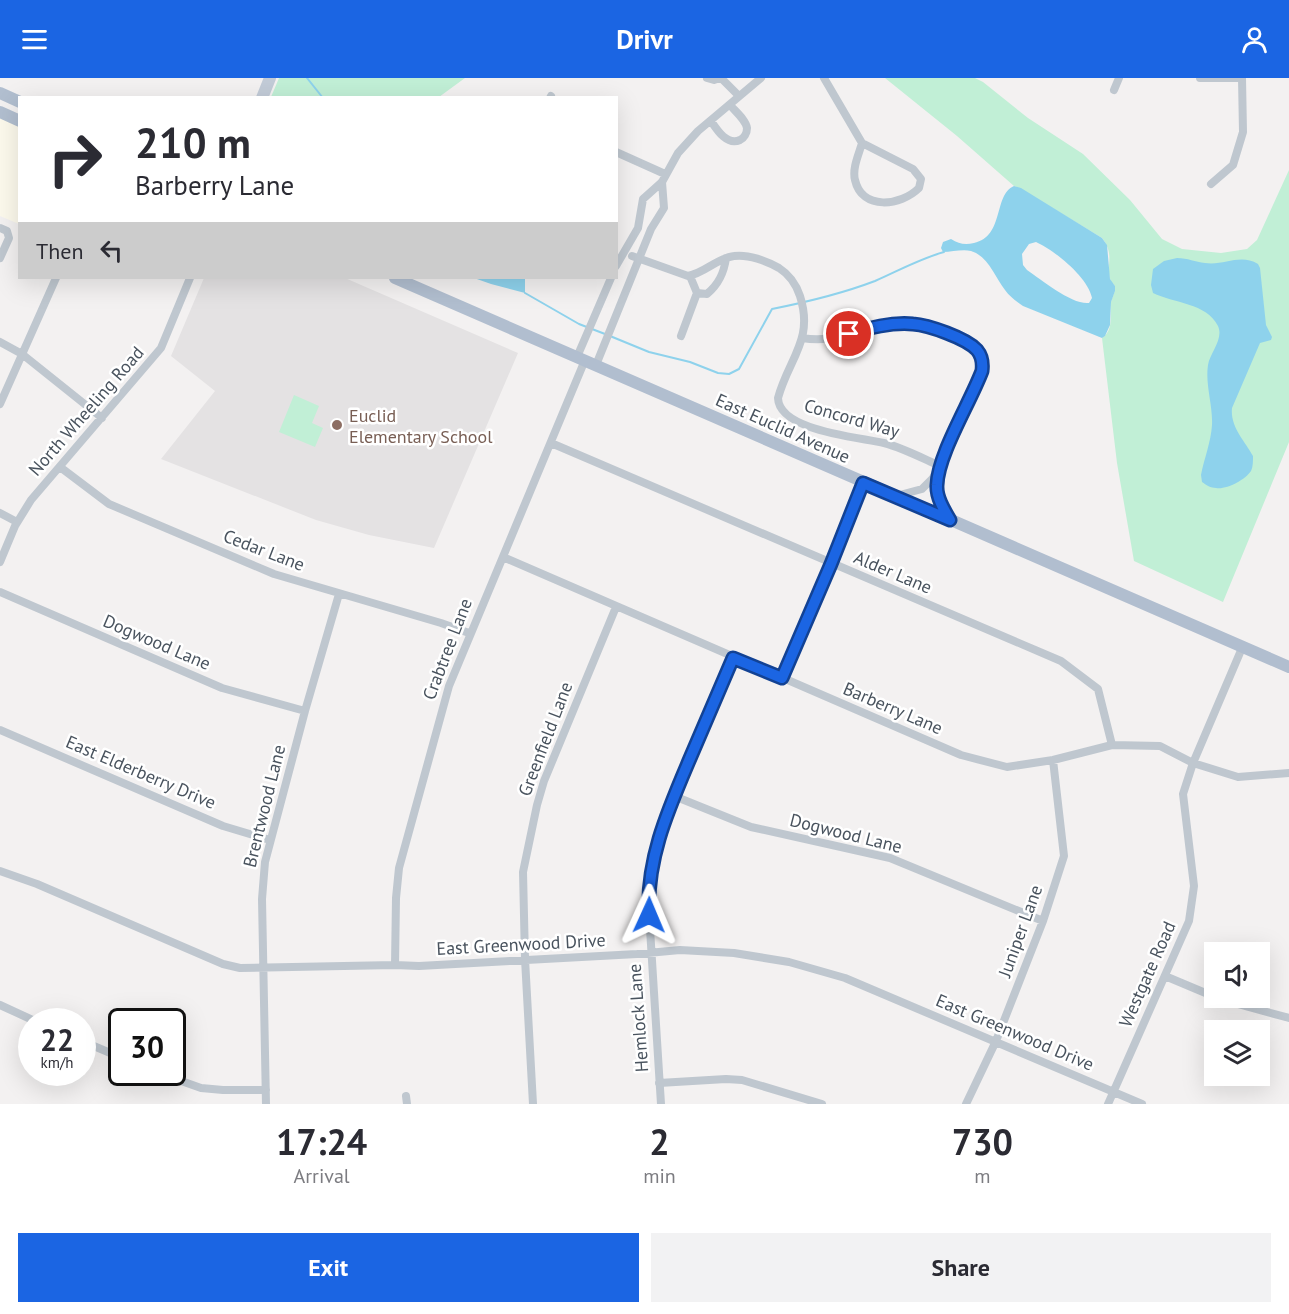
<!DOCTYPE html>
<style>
body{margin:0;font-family:"PT Sans",sans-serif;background:#f2f2f3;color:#2b2b33;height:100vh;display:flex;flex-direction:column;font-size:22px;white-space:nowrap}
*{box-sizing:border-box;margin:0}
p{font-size:20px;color:#7c7c81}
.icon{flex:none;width:33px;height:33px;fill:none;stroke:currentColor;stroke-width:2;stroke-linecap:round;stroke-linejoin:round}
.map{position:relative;height:1026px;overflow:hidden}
.panel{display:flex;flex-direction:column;background:#fff;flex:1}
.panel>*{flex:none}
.top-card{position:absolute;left:18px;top:18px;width:600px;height:183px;border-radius:0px;box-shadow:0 6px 24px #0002;background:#fff;color:#2b2b33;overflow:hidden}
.controls{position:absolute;left:1204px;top:864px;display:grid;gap:12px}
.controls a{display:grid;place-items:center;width:66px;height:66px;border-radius:0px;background:#fff;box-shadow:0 6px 24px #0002;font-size:30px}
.speed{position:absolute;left:18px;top:930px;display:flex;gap:12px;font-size:30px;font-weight:700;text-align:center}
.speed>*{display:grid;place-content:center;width:78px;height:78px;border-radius:50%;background:#fff;box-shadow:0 6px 24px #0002;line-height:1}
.speed small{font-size:15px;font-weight:400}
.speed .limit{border:3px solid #111;border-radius:9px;background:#fff;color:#111}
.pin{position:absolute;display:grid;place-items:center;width:51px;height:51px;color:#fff;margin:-26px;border:3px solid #fff;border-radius:50%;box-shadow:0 2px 6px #0007}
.me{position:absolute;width:66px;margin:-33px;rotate:1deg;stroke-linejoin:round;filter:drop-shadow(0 0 4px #0008)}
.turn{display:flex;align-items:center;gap:21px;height:126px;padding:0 18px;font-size:27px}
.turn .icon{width:78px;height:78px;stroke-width:2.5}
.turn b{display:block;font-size:42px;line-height:51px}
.then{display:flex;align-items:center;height:57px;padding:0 18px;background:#0003;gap:12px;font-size:22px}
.eta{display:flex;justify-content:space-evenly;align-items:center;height:102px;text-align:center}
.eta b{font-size:36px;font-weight:800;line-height:42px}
.cta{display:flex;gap:12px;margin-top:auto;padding:12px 18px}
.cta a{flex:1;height:69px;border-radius:0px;background:#1b65e3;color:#fff;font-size:24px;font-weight:800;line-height:69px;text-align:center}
.cta a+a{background:#f2f2f3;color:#2b2b33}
header{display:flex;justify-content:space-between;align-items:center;height:78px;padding:0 18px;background:#1b65e3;color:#fff;font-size:27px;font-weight:800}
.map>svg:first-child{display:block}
</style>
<header><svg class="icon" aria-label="menu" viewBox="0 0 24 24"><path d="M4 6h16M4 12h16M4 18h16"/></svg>Drivr<svg class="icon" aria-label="person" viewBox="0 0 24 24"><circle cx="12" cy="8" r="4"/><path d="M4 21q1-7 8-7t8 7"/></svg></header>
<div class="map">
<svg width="1289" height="1026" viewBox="0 0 1289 1026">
<rect width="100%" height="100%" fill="#f3f1f1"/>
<!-- commercial -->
<path fill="#fcf9ec" d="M 0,39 L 19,48 L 19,146 L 0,138 Z"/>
<!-- education -->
<path fill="#e4e2e3" d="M 204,200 L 345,200 L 518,275 L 434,470 L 369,457 L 316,442 L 161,381 L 215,313 L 171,278 Z"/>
<!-- green -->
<path fill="#c1efd6" d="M 279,0 L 465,0 L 439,19 L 271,19 Z
M 885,0 L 975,0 L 983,4 L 1028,40 L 1083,76 L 1130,122 L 1162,161 L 1182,171 L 1221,175 L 1247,171 L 1257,162 L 1289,92 L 1289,364 L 1223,524 L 1134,483 L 1117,385 L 1102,260 C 1114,252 1110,236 1111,224 C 1112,219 1115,215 1115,210 C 1114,203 1112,208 1110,201 C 1106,185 1115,177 1102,160 L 1021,111 L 1014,108 L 957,58 Z
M 294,317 L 319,328 L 312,345 L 323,350 L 315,369 L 279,354 Z"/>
<!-- water -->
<path fill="#8ed2ec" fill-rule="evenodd" d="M 1014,108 L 1021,110 L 1102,160 L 1107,167 L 1110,201 L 1115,208 L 1115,213 L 1111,224 L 1110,247 L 1105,258 L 1102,260 L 1023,228 C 1016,223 1010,219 1005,212 C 995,199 988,178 971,173 C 962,171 952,174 943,174 L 941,170 L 943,164 L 951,161 C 959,166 965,167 974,165 C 1005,158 993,117 1014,108 ZM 1036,164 C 1054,172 1088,199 1092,220 L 1089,225 C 1072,227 1042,202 1027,192 L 1023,187 L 1022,176 L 1029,166 Z
M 1177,180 C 1188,180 1195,184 1205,185 C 1224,188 1240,175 1258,186 L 1260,190 L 1266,247 L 1272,259 L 1271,262 L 1260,265 L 1232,330 C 1230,349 1245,363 1253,378 C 1253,383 1253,389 1251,393 C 1245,402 1226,412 1216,410 C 1211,410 1206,407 1202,404 L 1201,397 C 1204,381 1211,364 1212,347 C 1213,327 1205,307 1208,287 C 1210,275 1224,261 1218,248 C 1207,225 1173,225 1153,215 L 1151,207 L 1153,191 L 1164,183 Z
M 474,200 L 525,200 L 525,215 L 491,206 Z"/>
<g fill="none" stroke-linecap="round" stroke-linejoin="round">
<!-- stream -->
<path stroke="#8ed2ec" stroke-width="2" d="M 307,0 L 323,20
M 525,215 L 579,246 L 605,256
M 610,258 L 649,274 L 690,284 L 718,295 L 729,296 L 739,291 L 772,231 C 807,224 841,216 875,203 C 898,193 919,181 944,174"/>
<!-- street -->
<path stroke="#bfc7cf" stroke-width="8" d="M 707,0 L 714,2 L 720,0
M 721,0 L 739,18
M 824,0 L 862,65 L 913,91 L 921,101 L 919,110 C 901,128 862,133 855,102 C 852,90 859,76 862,65
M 1200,0 L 1239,0
M 1114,12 L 1119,0
M 550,20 L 551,18
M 711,43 C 717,52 727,68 740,62 C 744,60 747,55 747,50 C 746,42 735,33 730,27
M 616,74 L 665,96
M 1211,106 L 1233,87 L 1243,54 L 1242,0
M 0,150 L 7,153 L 9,160 L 0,180
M 632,178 L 688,198 C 705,195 717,180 734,178 C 748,176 767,183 779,190 C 790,197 796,206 800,218 C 814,262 789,280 778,320 C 779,353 859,359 884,365 C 903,370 922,380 940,388
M 616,188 L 638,150 L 643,121 L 662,104 L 678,75 L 698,53 L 761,0
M 690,198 L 697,215 L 707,216 C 719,206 724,195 726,180
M 681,258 L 697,215
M 802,260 C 832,265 843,255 870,249 C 903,242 930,248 960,262 C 980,271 987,279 979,301 L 933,400 L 922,411 L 896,418
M 0,264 L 22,276 L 102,340
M 577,279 L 611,200
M 596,287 L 651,151 L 664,130 L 662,104
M 0,326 L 56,200
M 551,365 L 1061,583 L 1098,611 L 1112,667
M 60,389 L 109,426 L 274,496 L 441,545 L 469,555
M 939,394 C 935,415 940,423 949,441
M 0,435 L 17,444
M 503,479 L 961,677 L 1007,689 L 1053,682 L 1112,667 L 1160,668 L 1193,685 L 1238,699 L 1289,695
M 0,484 L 15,448 L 31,422 L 161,270 L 190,200
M 0,514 L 222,610 L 305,633
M 781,600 L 831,486 L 863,405
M 0,652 L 223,748 L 270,762
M 674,718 L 751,749 L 890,780 L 1043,843
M 0,793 L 37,806 L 223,886 L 240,890 L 395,887 L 419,888 L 637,876 L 680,872 L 734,875 L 789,884 L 845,900 L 1142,1026
M 395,887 L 396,820 L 399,790 L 449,608 L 585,282
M 1165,898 L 1215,919
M 1216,920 L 1289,940
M 0,927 L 37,944
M 82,963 L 122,980
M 156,994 L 201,1010 L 223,1012 L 266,1012
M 659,1005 L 726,1001 L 742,1002 L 822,1026
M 406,1018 L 407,1026
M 266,1026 L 262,821 L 265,784 L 305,633 L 339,516
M 533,1026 L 525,881 L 523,794 L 537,727 L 544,703 L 616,529
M 661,1026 L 648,819 L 653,780 L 663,746 L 674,718 L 733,580
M 966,1026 L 996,963 L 1043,843 L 1064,778 L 1053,682
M 1108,1026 L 1189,843 L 1194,808 L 1183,716 L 1193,685 L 1242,570"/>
<!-- secondary -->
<path stroke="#c2cbd7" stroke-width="12" d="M 262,20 L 270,0"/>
<!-- primary -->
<path stroke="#b1becf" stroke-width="12" d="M 0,15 L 20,24
M 0,34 L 20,43
M 395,200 L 1289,589"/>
</g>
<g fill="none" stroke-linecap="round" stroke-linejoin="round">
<!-- route casing -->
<g stroke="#124294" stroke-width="15">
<path id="route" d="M 649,837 C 646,780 669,730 691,678 C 705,645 719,613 733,580 L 782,600 L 831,486 L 863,405 L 950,442 C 944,432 936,419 937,407 C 938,376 970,325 982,293 C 983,285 982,278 977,272 C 966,260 928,247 913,246 C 891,244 869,250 849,256"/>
</g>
<!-- route -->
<use href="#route" stroke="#1b65e3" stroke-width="10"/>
</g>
<!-- markers -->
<circle fill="#8d6e63" stroke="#fff" stroke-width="2" cx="337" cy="347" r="6"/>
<g text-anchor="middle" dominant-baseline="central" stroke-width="5" stroke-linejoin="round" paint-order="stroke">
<!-- street labels -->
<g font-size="18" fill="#49535e" stroke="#fff">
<text transform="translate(86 333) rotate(-49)">North Wheeling Road</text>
<text transform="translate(852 340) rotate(16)">Concord Way</text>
<text transform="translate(783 350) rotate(24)">East Euclid Avenue</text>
<text transform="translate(264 472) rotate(21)">Cedar Lane</text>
<text transform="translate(893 494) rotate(23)">Alder Lane</text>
<text transform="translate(157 564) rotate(23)">Dogwood Lane</text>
<text transform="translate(447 571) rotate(-69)">Crabtree Lane</text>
<text transform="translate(893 630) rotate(23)">Barberry Lane</text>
<text transform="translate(545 661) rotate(-69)">Greenfield Lane</text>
<text transform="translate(141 694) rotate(23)">East Elderberry Drive</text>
<text transform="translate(264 728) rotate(-76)">Brentwood Lane</text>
<text transform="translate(846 755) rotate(14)">Dogwood Lane</text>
<text transform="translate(1020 853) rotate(-70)">Juniper Lane</text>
<text transform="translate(521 866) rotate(-3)">East Greenwood Drive</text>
<text transform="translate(1147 896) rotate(-66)">Westgate Road</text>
<text transform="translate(638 940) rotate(-94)">Hemlock Lane</text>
<text transform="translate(1015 954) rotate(23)">East Greenwood Drive</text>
</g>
<!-- education labels -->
<g font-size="18" fill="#785e54" stroke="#fff" text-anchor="start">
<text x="349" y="337">Euclid<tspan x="349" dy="21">Elementary School</tspan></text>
</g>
</g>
</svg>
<div class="controls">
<a><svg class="icon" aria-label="sound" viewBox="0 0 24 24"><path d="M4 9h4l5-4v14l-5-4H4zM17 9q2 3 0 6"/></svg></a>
<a><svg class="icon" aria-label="layers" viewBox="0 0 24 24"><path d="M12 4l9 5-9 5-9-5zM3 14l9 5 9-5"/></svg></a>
</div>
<div class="speed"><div>22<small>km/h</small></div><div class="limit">30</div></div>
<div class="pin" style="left:849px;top:256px;background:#d93025"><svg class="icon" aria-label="arrive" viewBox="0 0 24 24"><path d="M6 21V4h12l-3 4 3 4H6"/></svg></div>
<svg class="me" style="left:649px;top:837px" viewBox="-20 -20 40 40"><path d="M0-17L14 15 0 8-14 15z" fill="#1b65e3" stroke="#fff" stroke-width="4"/></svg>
<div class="top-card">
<div class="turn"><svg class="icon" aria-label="right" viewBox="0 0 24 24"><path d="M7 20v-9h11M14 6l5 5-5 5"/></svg><div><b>210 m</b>Barberry Lane</div></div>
<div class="then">Then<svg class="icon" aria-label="left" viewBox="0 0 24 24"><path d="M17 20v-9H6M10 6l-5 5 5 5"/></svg></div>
</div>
</div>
<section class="panel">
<div class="eta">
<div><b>17:24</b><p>Arrival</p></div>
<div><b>2</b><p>min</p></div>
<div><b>730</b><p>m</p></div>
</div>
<div class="cta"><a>Exit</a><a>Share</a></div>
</section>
